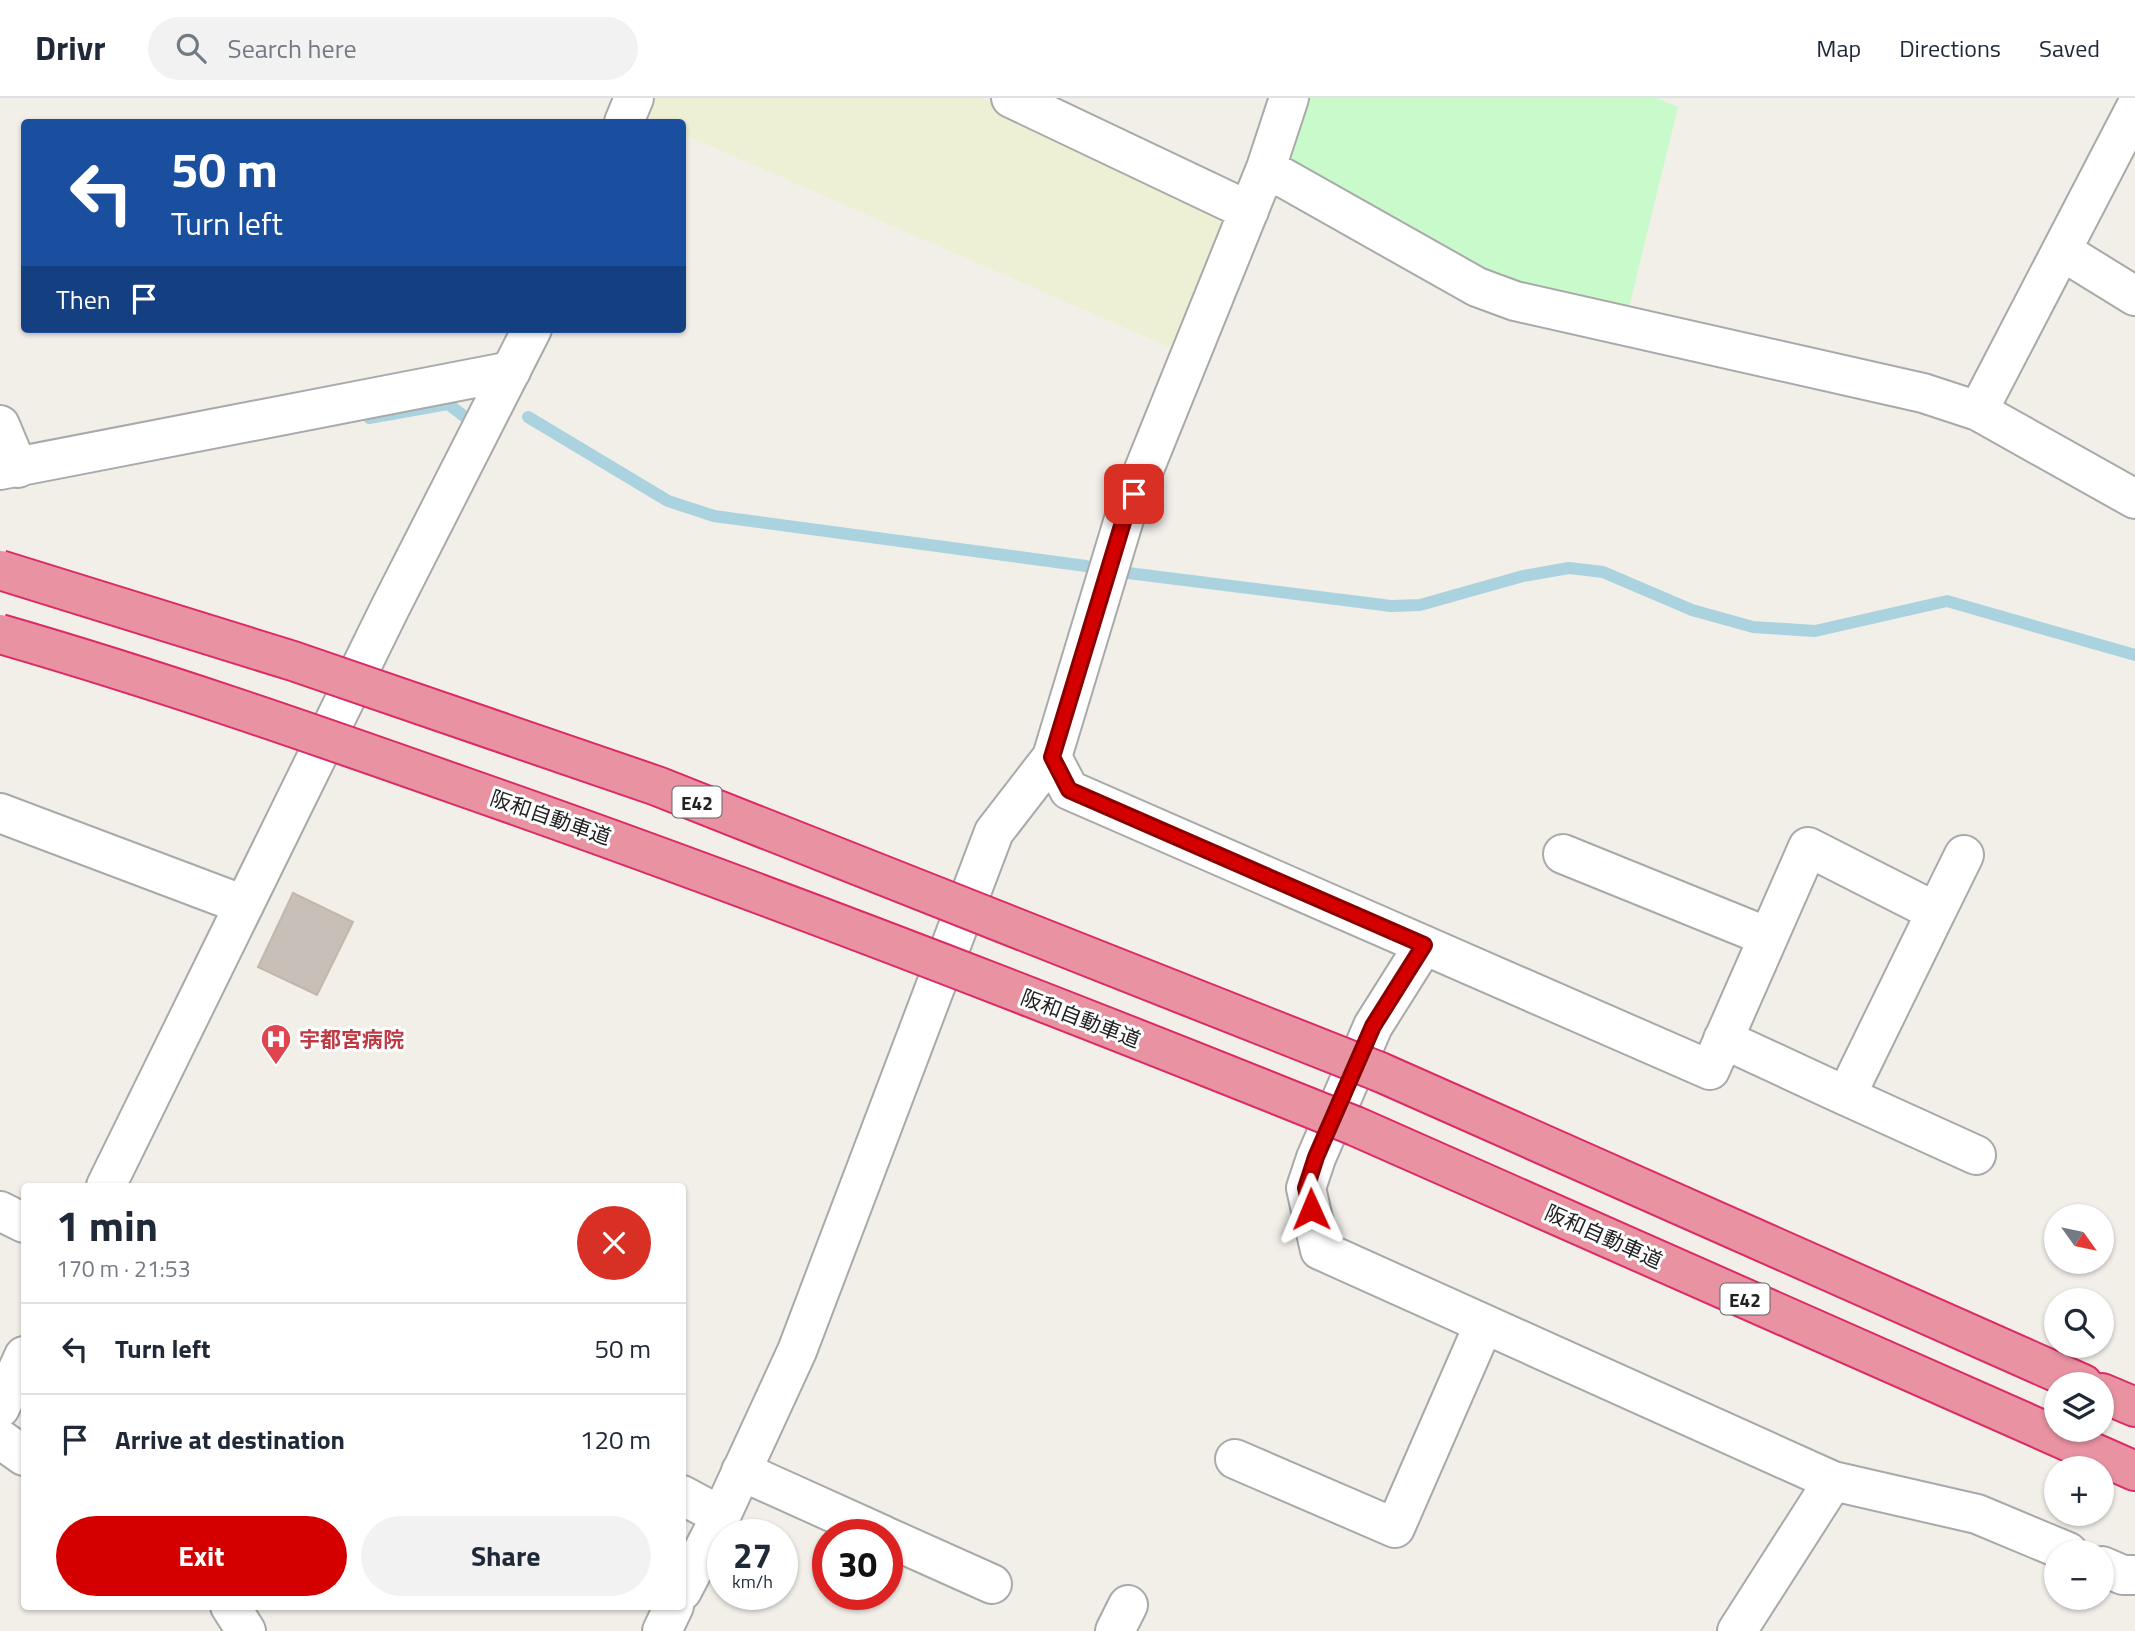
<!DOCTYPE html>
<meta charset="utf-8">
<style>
body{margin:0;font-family:"Titillium Web","Noto Sans JP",sans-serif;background:#f2f2f3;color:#1f2937;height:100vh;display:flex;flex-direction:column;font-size:26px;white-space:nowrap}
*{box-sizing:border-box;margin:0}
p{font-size:23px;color:#747a83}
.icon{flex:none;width:38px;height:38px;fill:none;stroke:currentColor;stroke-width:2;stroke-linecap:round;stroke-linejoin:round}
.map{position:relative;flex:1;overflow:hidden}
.panel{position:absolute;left:21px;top:1085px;width:665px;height:427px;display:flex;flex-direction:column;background:#fff;border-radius:7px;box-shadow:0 2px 5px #0004}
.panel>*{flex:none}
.top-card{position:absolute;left:21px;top:21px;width:665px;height:214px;border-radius:7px;box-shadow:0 2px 5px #0004;background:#1a4fa0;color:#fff;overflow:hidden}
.needle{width:46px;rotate:123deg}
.fabs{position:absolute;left:2044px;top:1106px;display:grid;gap:14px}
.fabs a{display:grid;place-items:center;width:70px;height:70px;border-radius:50%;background:#fff;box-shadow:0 2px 5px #0004;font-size:35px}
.speed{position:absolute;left:707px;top:1421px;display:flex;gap:14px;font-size:35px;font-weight:700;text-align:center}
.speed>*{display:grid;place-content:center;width:91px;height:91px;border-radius:50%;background:#fff;box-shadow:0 2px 5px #0004;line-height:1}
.speed small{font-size:18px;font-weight:400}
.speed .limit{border:10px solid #d22;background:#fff;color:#111}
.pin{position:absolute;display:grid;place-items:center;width:60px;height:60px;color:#fff;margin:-30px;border-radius:14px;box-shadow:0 4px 10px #0006}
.me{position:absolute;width:77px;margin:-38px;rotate:359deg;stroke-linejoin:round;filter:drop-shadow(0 0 5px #0008)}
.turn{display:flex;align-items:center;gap:24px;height:147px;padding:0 35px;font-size:32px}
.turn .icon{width:91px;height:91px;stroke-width:2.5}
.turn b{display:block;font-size:49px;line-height:60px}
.then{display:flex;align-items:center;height:66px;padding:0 35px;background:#0003;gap:14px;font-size:26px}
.round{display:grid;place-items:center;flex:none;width:74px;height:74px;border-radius:37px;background:#f2f2f3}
.headline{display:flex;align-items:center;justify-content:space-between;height:119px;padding:0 35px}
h1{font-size:42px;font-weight:700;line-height:52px}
.button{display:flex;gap:14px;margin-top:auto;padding:14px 35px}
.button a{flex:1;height:80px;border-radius:42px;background:#d40000;color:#fff;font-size:28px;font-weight:700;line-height:80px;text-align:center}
.button a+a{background:#f2f2f3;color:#1f2937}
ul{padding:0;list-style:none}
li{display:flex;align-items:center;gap:21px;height:91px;padding:0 35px;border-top:2px solid #e0e1e3}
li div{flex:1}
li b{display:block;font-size:26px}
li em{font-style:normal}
header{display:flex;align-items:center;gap:42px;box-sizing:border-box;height:98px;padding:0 35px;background:#fff;border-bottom:2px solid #e0e1e3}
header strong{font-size:33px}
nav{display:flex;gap:38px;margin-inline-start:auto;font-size:24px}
.search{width:490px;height:63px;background:#f2f2f3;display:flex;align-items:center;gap:18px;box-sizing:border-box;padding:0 24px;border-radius:38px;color:#747a83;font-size:26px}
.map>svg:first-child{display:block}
</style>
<header>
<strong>Drivr</strong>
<div class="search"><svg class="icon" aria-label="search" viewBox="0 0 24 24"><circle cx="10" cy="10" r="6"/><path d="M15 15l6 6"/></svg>Search here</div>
<nav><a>Map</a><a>Directions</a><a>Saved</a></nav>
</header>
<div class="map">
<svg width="2135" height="1533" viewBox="0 0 2135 1533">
<rect width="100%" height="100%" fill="#f2efe9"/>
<!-- farmland -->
<path fill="#eef0d5" d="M 655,0 L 983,0 L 1228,115 L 1173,251 L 683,36 L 682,24 L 655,24 L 647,21 Z"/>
<!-- park -->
<path fill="#c8facc" d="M 1299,0 L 1657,0 L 1678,9 L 1626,222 L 1504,194 L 1273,68 Z"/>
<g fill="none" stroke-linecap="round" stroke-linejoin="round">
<!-- stream -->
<path stroke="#aad3df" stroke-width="12" d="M 528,319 L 668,403 L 714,418 L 1086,468
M 369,320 L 448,306 L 469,322
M 1128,475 L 1391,508 L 1420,507 L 1523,478 L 1569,470 L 1603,474 L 1692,512 L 1753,529 L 1815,533 L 1947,503 L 2135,557"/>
</g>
<!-- building -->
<path fill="#c7bfb8" stroke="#c4b6ab" stroke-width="2" d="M 293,795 L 353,824 L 317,897 L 258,869 Z"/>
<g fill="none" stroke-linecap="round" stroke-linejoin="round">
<!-- minor casing -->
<g stroke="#a9a9a9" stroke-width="42">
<path id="minor" d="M 1011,0 L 1249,113
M 1266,70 L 1477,189 L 1515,203 L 1923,295 L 1978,313 L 2135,401
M 2062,153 L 2135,198
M 1978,313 L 2135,11
M 0,327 L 18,370
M 0,372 L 511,273
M 1052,659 L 1069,692 L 1710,972 L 1808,749 L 1936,814 L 1846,998 L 1723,941
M 0,715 L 244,807
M 1563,756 L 1768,839
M 1936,814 L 1964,757
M 1424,847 L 1373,928 L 1316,1060 L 1306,1090 L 1320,1152 L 1833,1383 L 1977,1416 L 2068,1454
M 1846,998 L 1976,1057
M 0,1113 L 24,1125
M 0,1341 L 24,1358
M 1235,1361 L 1395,1430 L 1484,1226
M 741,1373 L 883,1437
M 682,1397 L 721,1418
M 887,1439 L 992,1486
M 2102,1468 L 2123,1477 L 2135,1477
M 682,1493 L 721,1418 L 797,1253 L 994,734 L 1052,659 L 1124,421 L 1266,70 L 1289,0
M 230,1508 L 246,1533
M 662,1533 L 674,1508
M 1115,1533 L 1128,1507
M 1737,1533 L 1833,1383"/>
</g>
<!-- tertiary casing -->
<g stroke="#a9a9a9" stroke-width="42">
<path id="tertiary" d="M 624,24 L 634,0
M 106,1088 L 390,510 L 532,231
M 0,1310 L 24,1258"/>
</g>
<!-- motorway casing -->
<g stroke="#dc2a67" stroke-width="42">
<path id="motorway" d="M 1380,974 L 2083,1286
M 1355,1028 L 2135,1373
M 2102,1295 L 2135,1309"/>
</g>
<!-- minor -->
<use href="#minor" stroke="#fff" stroke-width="38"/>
<!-- tertiary -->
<use href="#tertiary" stroke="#fff" stroke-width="38"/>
<!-- motorway -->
<use href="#motorway" stroke="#e892a2" stroke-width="38"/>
<!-- motorway-bridge casing -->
<g stroke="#dc2a67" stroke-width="42" stroke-linecap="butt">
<path id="motorway-bridge" d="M 0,472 L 293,563 L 657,688 L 1380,974
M 0,536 C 156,581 308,634 461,688 C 762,793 1060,909 1355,1028"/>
</g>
<!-- motorway-bridge -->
<use href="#motorway-bridge" stroke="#e892a2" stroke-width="38"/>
</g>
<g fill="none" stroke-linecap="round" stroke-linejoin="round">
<!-- route casing -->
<g stroke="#8a0000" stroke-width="18">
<path id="route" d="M 1134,396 L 1124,421 L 1052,659 L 1069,692 L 1424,847 L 1373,928 L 1316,1059 L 1306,1090 L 1311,1111"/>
</g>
<!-- route -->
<use href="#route" stroke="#d40000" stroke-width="12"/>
</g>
<!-- icons -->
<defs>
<g id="hospital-pin" transform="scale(1.575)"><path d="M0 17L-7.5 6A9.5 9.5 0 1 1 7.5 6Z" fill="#e0444e" stroke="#fff"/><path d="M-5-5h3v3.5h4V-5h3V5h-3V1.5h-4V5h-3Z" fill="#fff"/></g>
</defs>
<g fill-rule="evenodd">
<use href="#hospital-pin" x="276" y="941"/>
</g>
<g text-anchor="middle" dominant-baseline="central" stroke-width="6" stroke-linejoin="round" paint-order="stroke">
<!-- shield labels -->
<g fill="#fff" stroke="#646464" stroke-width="2">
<rect x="672.5" y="688.5" width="49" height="31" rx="5"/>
<rect x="1720.5" y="1185.5" width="49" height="31" rx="5"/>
</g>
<g font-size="19" font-weight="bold" fill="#222">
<text x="697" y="704">E42</text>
<text x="1745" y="1201">E42</text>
</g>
<!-- street labels -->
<g font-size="21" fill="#222" stroke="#fff">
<text transform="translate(551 719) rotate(19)">阪和自動車道</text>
<text transform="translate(1081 920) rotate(21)">阪和自動車道</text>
<text transform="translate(1604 1138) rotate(24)">阪和自動車道</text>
</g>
<!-- health labels -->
<g font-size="21" font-weight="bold" fill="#be3a42" stroke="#fff" text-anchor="start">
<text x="299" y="941">宇都宮病院</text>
</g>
</g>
</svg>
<div class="fabs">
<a><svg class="needle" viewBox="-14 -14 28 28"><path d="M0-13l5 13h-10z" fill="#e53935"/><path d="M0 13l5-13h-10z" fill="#747a83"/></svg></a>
<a><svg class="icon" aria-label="search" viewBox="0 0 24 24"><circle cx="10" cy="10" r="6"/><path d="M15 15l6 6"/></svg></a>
<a><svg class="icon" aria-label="layers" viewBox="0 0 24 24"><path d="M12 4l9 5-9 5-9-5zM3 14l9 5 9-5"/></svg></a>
<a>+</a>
<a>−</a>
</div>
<div class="speed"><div>27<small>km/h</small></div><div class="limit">30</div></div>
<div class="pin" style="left:1134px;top:396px;background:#d93025"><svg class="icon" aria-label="arrive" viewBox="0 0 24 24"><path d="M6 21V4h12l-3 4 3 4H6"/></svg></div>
<svg class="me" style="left:1311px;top:1111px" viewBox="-20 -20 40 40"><path d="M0-17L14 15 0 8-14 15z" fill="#d40000" stroke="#fff" stroke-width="4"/></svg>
<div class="top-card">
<div class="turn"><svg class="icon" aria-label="left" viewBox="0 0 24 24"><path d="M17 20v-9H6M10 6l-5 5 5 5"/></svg><div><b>50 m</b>Turn left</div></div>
<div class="then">Then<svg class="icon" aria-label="arrive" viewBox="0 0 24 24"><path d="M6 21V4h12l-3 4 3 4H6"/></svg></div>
</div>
<section class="panel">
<div class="headline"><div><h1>1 min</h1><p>170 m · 21:53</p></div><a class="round" style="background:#d93025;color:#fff"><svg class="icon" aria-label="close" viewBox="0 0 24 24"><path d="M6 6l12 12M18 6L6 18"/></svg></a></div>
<ul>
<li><svg class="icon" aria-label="left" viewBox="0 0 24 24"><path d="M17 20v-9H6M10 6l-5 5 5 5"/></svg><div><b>Turn left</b></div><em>50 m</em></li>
<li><svg class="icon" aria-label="arrive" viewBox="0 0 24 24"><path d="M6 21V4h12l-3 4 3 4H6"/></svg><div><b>Arrive at destination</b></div><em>120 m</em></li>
</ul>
<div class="button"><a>Exit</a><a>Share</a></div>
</section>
</div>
